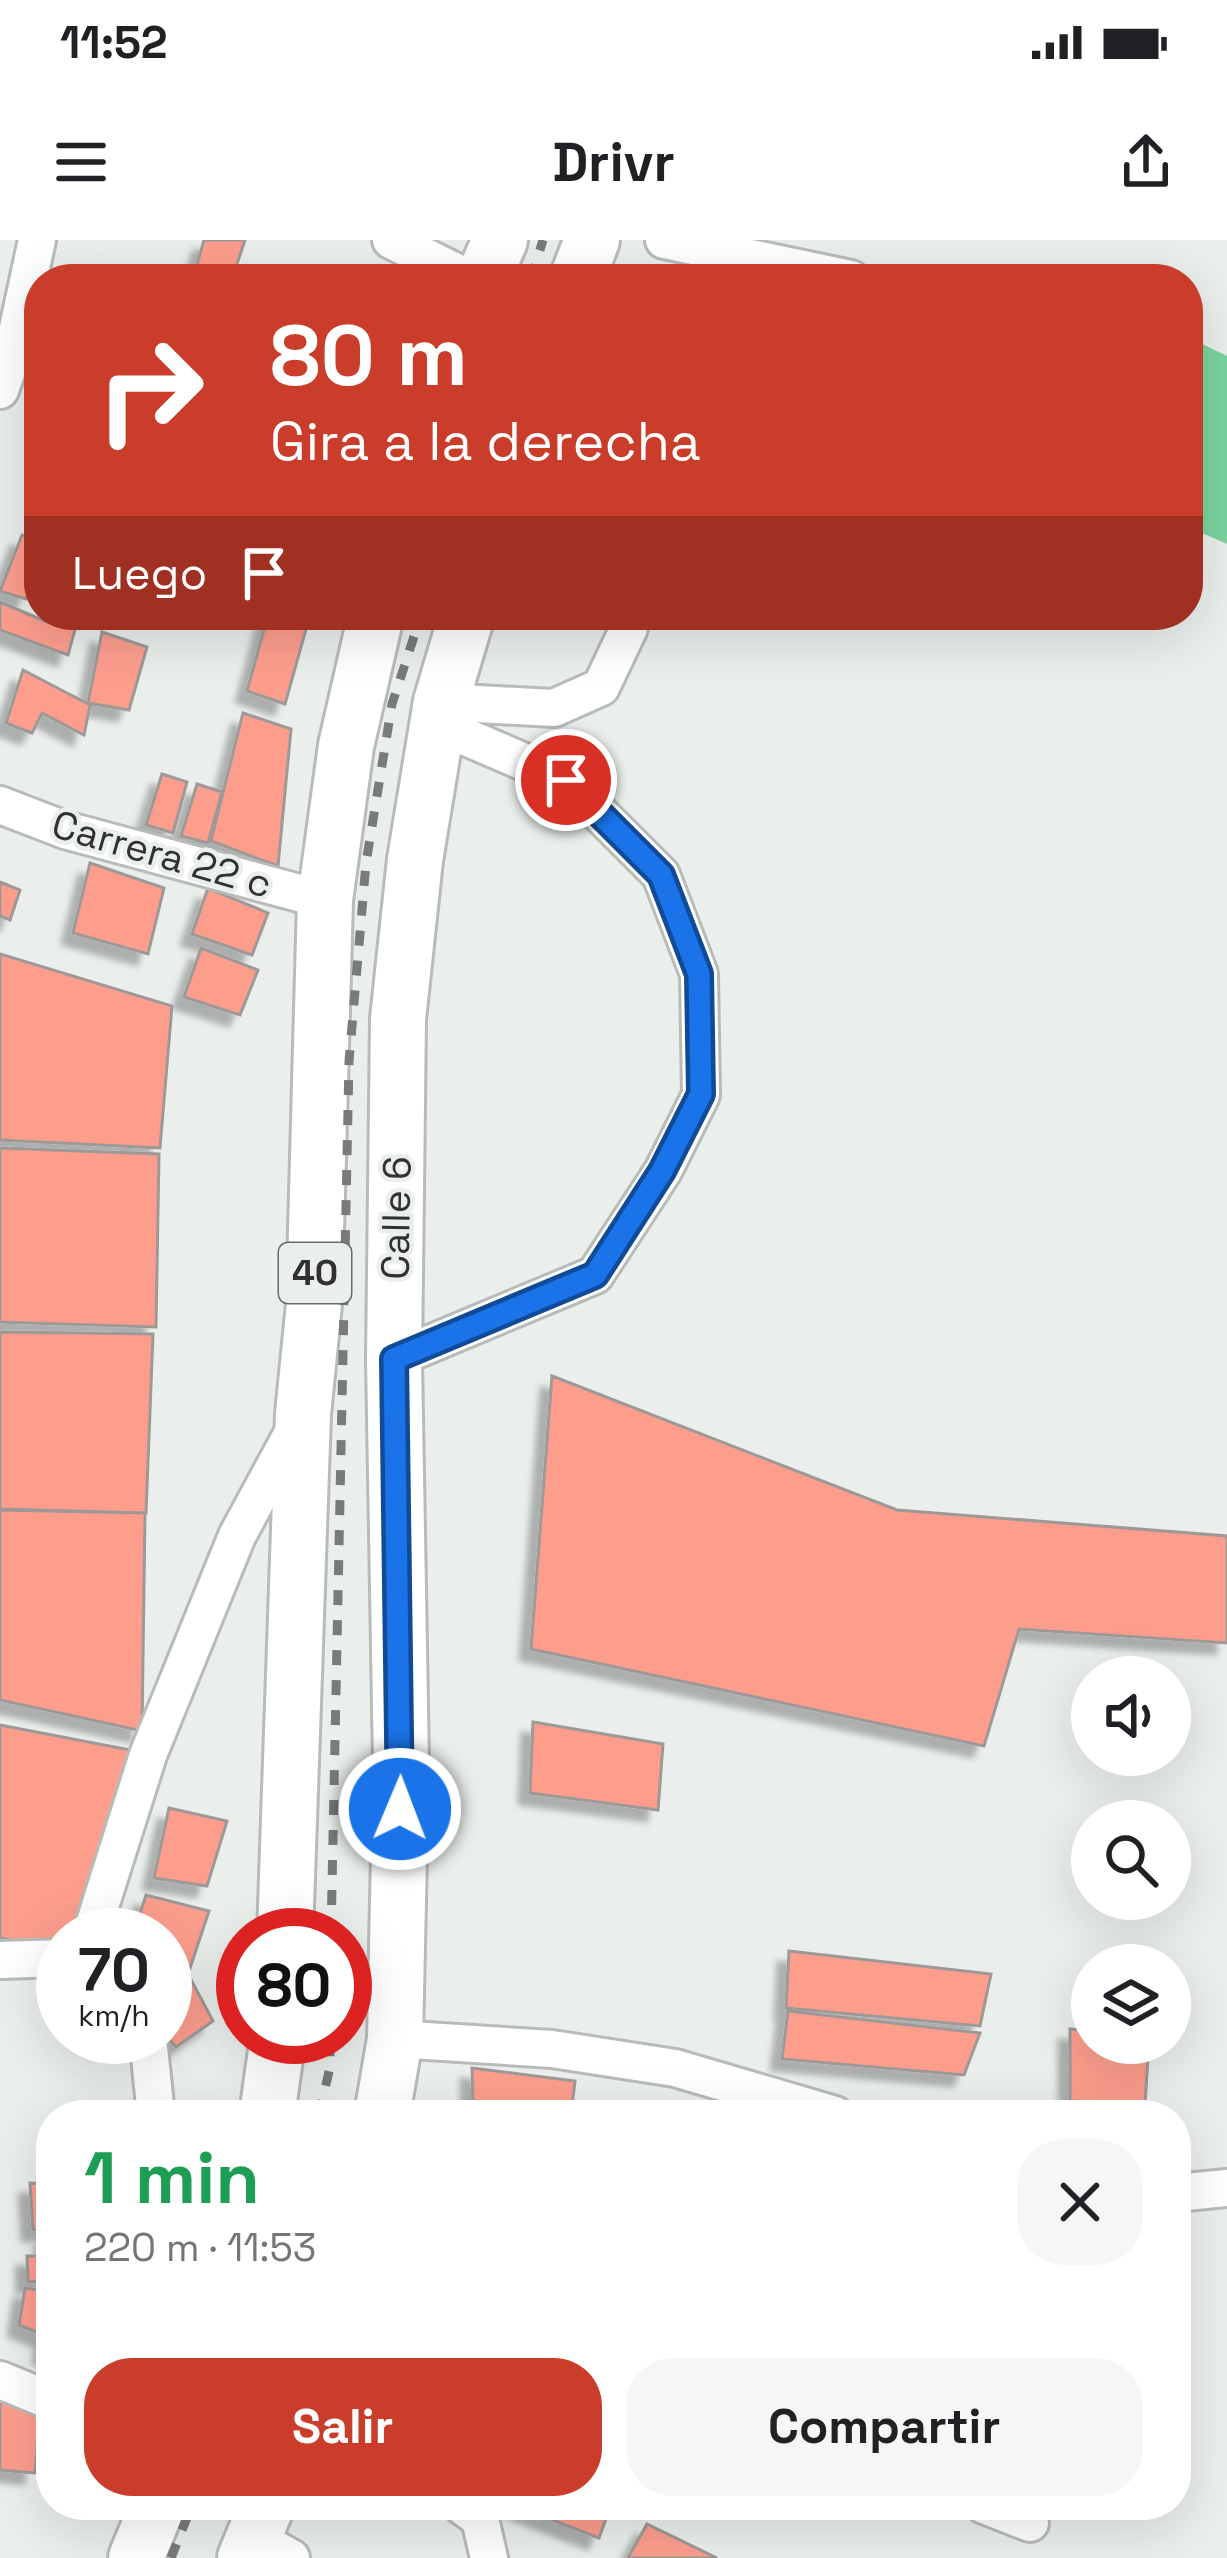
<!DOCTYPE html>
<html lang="es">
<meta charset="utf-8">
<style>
body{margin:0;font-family:"Space Grotesk",sans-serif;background:#f6f6f6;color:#202124;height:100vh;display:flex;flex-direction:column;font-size:45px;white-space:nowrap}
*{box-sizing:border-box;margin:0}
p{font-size:39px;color:#757577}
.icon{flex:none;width:66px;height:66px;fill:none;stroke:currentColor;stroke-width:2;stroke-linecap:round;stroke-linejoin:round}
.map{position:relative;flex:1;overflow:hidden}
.panel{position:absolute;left:36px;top:1860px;width:1155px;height:420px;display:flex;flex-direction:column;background:#fff;border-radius:48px;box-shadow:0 12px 48px #0002}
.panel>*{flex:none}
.top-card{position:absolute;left:24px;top:24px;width:1179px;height:366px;border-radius:48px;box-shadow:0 12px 48px #0002;background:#c93d2a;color:#fff;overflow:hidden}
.tools{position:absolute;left:1071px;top:1416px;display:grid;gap:24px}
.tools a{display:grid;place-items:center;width:120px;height:120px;border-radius:50%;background:#fff;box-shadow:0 12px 48px #0002;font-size:60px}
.speed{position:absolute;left:36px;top:1668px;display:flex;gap:24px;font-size:60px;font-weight:700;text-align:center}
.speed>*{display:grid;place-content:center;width:156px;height:156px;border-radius:50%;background:#fff;box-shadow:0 12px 48px #0002;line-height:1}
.speed small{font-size:30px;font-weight:400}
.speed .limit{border:18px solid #d22;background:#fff;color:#111}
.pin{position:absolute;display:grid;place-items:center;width:102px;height:102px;color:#fff;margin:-51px;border:6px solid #fff;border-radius:50%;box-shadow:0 3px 12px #0007}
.me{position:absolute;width:132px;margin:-66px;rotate:1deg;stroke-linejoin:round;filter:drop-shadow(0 0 9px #0008)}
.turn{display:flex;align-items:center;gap:42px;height:252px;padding:0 48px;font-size:54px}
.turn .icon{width:156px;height:156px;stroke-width:2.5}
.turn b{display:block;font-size:84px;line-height:102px}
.then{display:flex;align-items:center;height:114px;padding:0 48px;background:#0003;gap:24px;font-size:45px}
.round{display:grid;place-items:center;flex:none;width:126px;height:126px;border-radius:48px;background:#f6f6f6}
.overview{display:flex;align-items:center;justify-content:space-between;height:204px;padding:0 48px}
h1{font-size:72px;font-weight:700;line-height:90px;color:#1e9e55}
.button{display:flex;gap:24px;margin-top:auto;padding:24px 48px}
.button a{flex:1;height:138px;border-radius:48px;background:#c93d2a;color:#fff;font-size:48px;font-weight:700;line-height:138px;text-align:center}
.button a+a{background:#f6f6f6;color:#202124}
.status{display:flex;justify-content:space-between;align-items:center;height:84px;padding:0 60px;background:#fff;direction:ltr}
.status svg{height:33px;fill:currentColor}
header{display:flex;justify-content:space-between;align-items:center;height:156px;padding:0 48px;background:#fff;font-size:54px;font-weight:700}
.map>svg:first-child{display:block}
</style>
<div class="status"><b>11:52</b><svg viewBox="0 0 49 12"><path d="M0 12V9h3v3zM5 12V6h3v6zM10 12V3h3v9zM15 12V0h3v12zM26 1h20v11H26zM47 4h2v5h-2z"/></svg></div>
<header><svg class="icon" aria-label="menu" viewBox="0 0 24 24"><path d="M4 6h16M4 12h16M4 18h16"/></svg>Drivr<svg class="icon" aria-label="share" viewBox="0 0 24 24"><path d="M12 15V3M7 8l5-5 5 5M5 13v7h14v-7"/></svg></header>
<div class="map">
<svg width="1227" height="2318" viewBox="0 0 1227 2318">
<defs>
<filter id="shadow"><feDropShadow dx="-11" dy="11" stdDeviation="3" flood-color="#0004"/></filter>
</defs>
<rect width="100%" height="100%" fill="#eaefec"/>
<!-- water -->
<path fill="#7ad39e" d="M 1188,97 L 1227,116 L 1227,304 L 1188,287 Z"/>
<!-- building -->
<path fill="#fd9e8d" stroke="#9e9998" stroke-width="3" filter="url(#shadow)" d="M 204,0 L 245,0 L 232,39 L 194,35 Z
M 22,295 L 39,300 L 39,328 L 26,359 L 0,351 Z
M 0,362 L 47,382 L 50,375 L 79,375 L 68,415 L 0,390 Z
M 268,375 L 310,375 L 285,464 L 247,451 Z
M 102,392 L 147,407 L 129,470 L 88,463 Z
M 23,430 L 90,465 L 84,495 L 42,473 L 32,493 L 6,483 Z
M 243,473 L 291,489 L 278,626 L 211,601 Z
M 162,534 L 187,542 L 173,593 L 146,585 Z
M 197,544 L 222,552 L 208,603 L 181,596 Z
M 90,623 L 164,648 L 148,714 L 73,693 Z
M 0,642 L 20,650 L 10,680 L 0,676 Z
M 208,648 L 268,673 L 252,715 L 192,694 Z
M 201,708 L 258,730 L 240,775 L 184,757 Z
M 0,714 L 172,766 L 160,908 L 0,900 Z
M 0,908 L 159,914 L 156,1087 L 0,1082 Z
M 0,1092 L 153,1094 L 146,1273 L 0,1269 Z
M 552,1136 L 897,1270 L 1227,1296 L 1227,1403 L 1019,1389 L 984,1506 L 531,1409 Z
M 0,1270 L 145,1273 L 142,1491 L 0,1460 Z
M 533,1482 L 663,1504 L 658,1570 L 530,1553 Z
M 0,1485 L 135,1511 L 79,1695 L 63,1695 L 63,1710 L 0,1698 Z
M 169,1568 L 227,1581 L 207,1646 L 154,1638 Z
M 146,1655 L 209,1671 L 188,1734 L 213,1781 L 176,1807 L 165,1794 L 165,1695 L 133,1695 Z
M 789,1711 L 991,1734 L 980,1786 L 786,1768 Z
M 788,1771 L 980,1793 L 964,1835 L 782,1819 Z
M 1070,1789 L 1092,1791 L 1092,1803 L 1149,1803 L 1145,1864 L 1070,1861 Z
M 472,1828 L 575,1841 L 571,1875 L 473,1869 Z
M 30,1943 L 51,1944 L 51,1989 L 33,1990 Z
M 46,1995 L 51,1995 L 51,2040 L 28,2042 L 27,2016 L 46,2016 Z
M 25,2048 L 51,2052 L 51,2115 L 44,2113 L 46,2096 L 19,2085 Z
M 0,2155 L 41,2160 L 35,2233 L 0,2230 Z
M 514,2265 L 611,2265 L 599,2298 Z
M 647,2284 L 717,2318 L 628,2318 Z"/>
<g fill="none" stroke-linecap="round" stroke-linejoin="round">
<!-- minor casing -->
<g stroke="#b7bcb9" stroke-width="42">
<path id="minor" d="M 391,0 L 470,39
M 664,0 L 851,39
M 0,150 L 12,116 L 37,0
M 441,462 L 554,468 L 601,447 L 629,388 L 625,375
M 0,565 L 65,590 L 325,660
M 394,1119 L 595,1035 L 663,931 L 701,855 L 699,734 L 661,635 L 566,540 L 438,485
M 91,1695 L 148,1515 L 237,1296 L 296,1187
M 0,1720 L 63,1718
M 141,1797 L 149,1808 L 156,1875
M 395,1799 L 552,1809 L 675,1828 L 835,1875
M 1176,1953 L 1227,1948
M 0,2140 L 51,2161
M 461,2265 L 480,2279 L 489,2318
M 984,2265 L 1030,2283
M 254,2297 L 291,2318"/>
</g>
<!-- highway casing -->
<g stroke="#b7bcb9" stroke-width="60">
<path id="highway" d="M 483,39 L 500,0
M 577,39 L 592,0
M 285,1695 L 303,1174 L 314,1064 L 325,660 L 346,506 L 376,375
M 267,1875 L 278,1797
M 382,1875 L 395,1799 L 401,1523 L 394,1119 L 398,779 L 415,620 L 441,462 L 467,375
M 136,2318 L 158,2265
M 245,2318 L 267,2265"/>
</g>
<!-- minor -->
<use href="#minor" stroke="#fff" stroke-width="36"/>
<!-- highway -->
<use href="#highway" stroke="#fff" stroke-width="54"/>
<!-- rail -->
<path stroke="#797b7a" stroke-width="9" stroke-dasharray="15 15" stroke-linecap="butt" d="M 531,39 L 543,0
M 331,1695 L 349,821 L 366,623 L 392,464 L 421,375
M 319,1875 L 330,1827 L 330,1797
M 171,2318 L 192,2265"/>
</g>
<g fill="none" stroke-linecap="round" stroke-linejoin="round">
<!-- route casing -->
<g stroke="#114b97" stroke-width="30">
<path id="route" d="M 400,1569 L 394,1119 L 595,1035 L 662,931 L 701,854 L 699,734 L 661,635 L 566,540"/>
</g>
<!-- route -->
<use href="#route" stroke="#1a73e8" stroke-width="21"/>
</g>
<g text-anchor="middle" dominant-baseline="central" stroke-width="9" stroke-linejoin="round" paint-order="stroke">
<!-- shield labels -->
<rect fill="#eaefec" stroke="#686a68" stroke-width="3" x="279" y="1003" width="72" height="60" rx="9"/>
<g font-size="36" font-weight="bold" fill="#303130">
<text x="315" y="1033">40</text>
</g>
<!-- street labels -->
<g font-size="39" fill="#303130" stroke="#eaefec">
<text transform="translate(162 614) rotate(16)">Carrera 22 c</text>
<text transform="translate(396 978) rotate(-89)">Calle 6</text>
</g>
</g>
</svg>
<div class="tools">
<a><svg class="icon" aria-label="sound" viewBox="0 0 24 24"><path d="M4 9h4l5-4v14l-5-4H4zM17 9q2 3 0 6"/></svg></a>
<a><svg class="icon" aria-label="search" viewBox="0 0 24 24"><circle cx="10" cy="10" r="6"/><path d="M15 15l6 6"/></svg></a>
<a><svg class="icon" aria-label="layers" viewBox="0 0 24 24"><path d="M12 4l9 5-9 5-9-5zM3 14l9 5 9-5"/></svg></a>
</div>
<div class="speed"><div>70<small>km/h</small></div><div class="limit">80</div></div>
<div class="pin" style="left:566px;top:540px;background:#d93025"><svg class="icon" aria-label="arrive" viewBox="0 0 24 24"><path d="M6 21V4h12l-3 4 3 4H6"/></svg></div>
<svg class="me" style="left:400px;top:1569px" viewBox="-20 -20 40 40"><circle r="17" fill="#1a73e8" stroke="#fff" stroke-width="3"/><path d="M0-11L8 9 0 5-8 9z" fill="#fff"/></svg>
<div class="top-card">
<div class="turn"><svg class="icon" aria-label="right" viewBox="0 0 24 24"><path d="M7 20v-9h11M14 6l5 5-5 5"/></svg><div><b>80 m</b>Gira a la derecha</div></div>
<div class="then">Luego<svg class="icon" aria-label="arrive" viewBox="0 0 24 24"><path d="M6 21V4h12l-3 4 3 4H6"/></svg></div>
</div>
<section class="panel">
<div class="overview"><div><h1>1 min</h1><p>220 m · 11:53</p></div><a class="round"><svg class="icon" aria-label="close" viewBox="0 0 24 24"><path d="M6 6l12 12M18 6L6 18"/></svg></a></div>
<div class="button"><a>Salir</a><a>Compartir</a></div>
</section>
</div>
